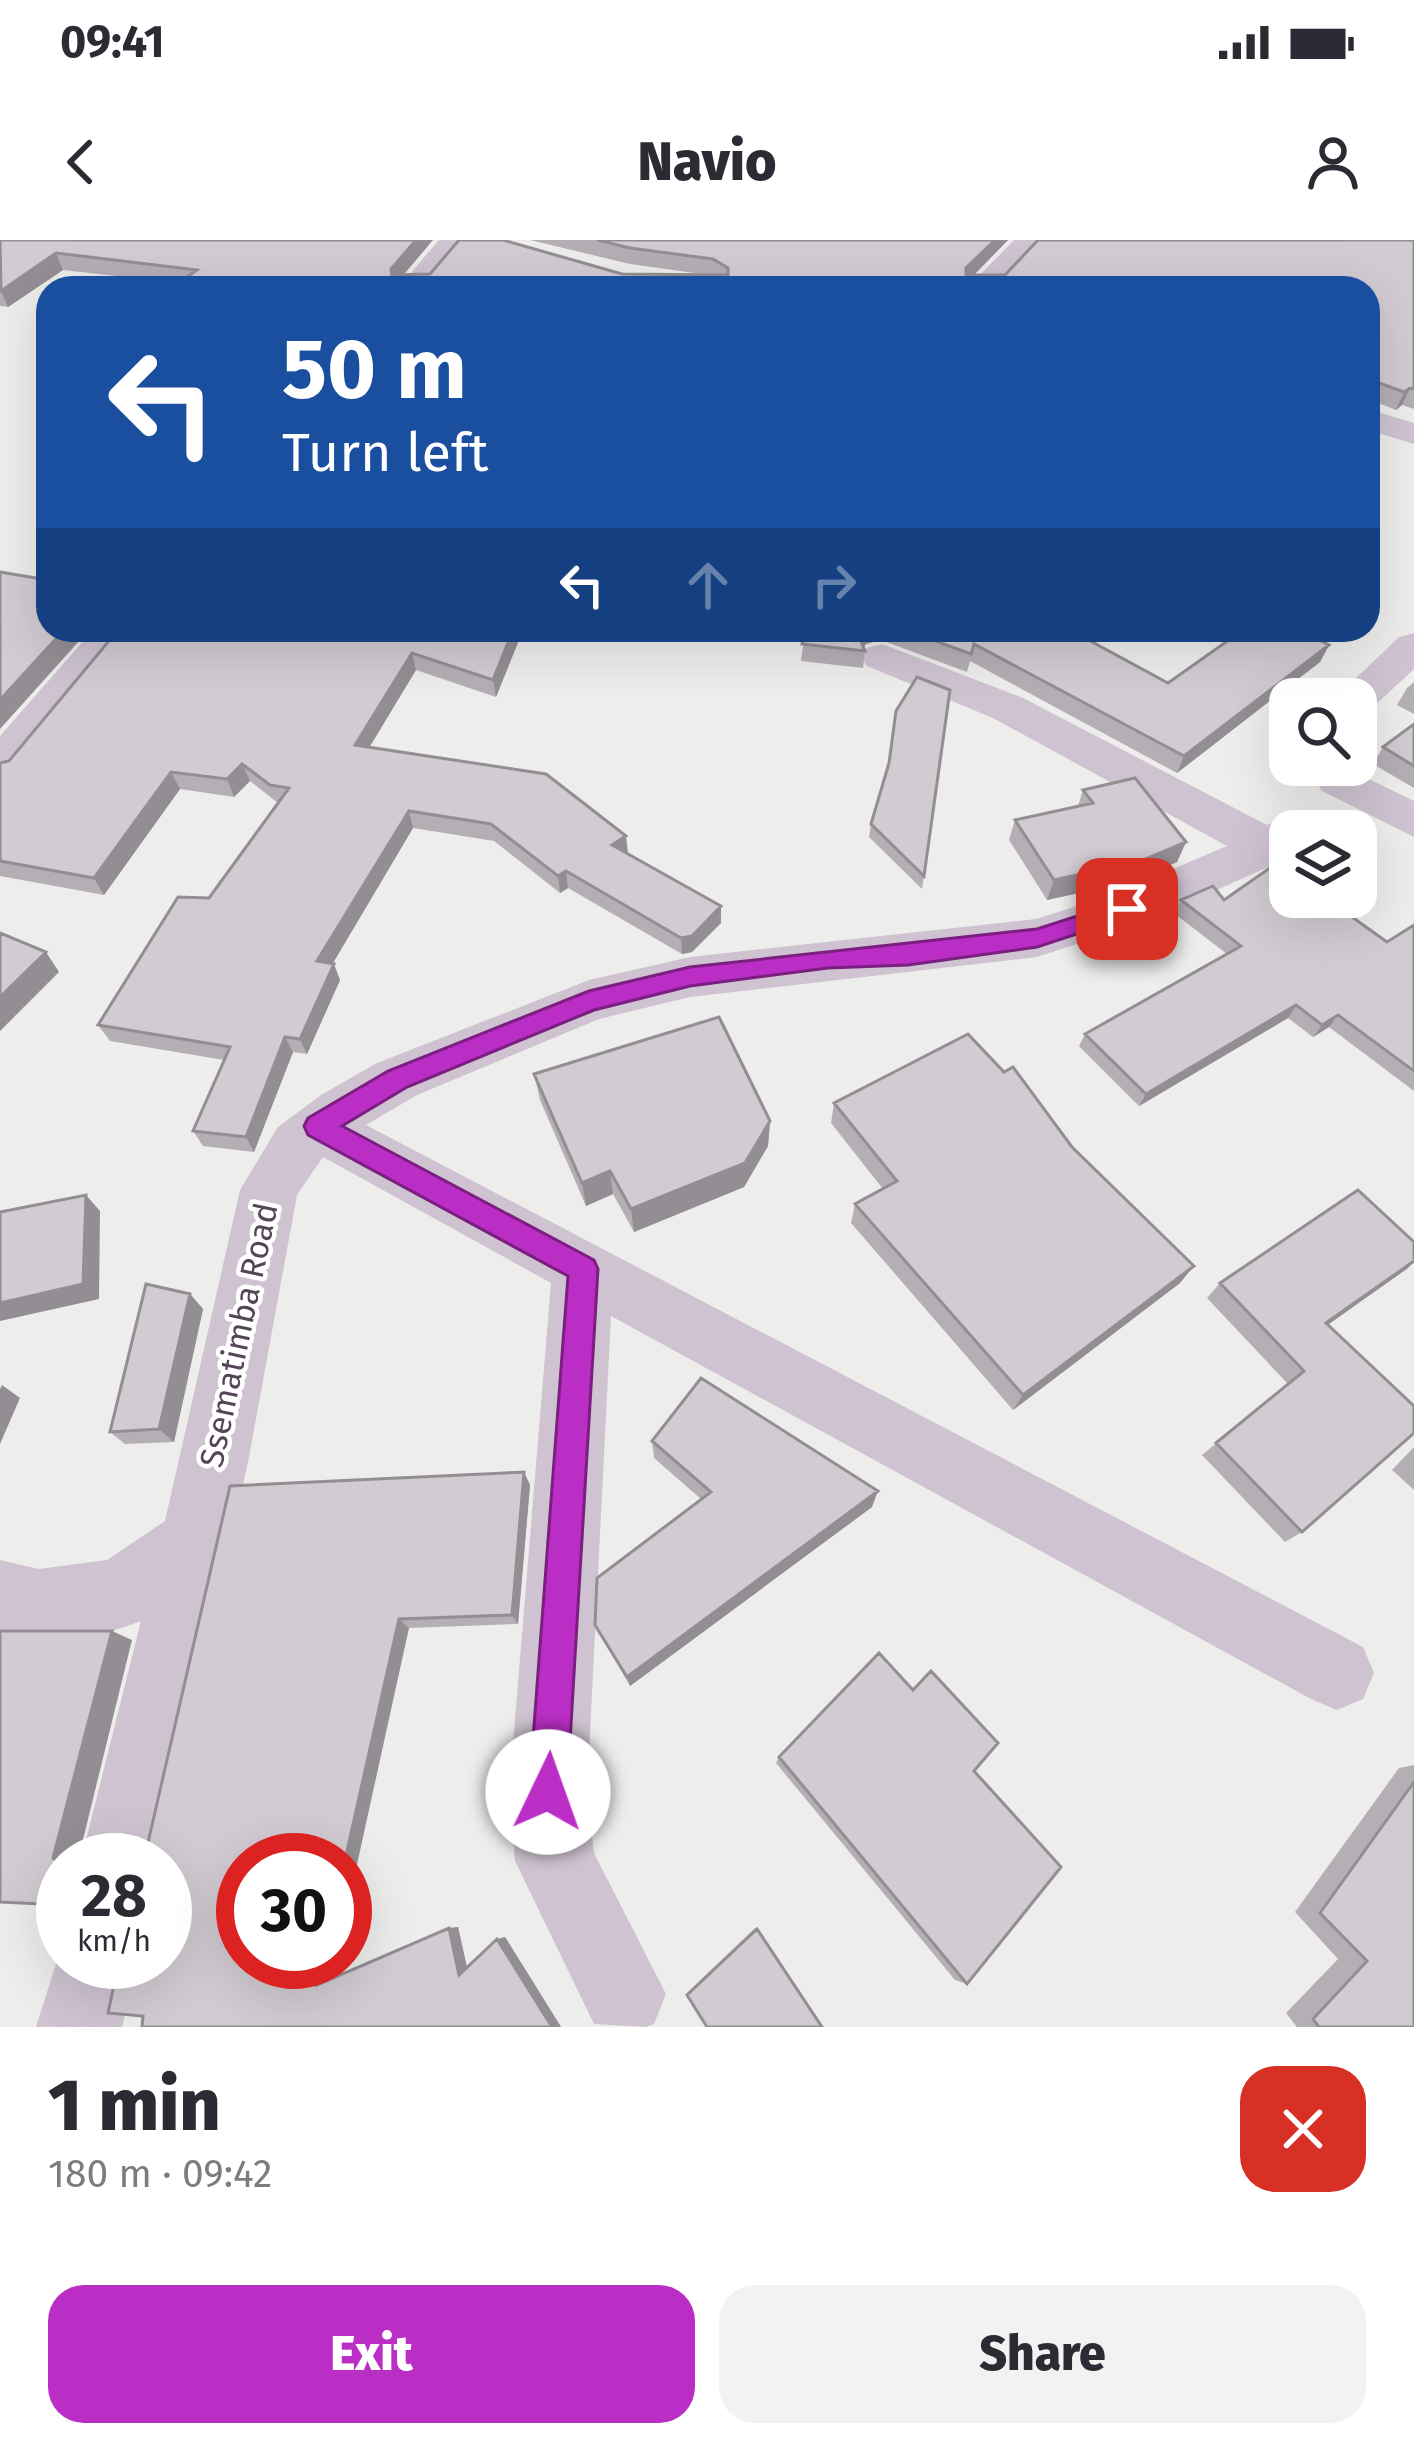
<!DOCTYPE html>
<meta charset="utf-8">
<style>
body{margin:0;font-family:"Fira Sans",sans-serif;background:#f2f2f3;color:#2b2b33;height:100vh;display:flex;flex-direction:column;font-size:45px;white-space:nowrap}
*{box-sizing:border-box;margin:0}
p{font-size:39px;color:#7c7c81}
.icon{flex:none;width:66px;height:66px;fill:none;stroke:currentColor;stroke-width:2;stroke-linecap:round;stroke-linejoin:round}
.map{position:relative;height:1787px;overflow:hidden}
.details{display:flex;flex-direction:column;background:#fff;flex:1}
.details>*{flex:none}
.guide{position:absolute;left:36px;top:36px;width:1344px;height:366px;border-radius:36px;box-shadow:0 12px 48px #0002;background:#1a4fa0;color:#fff;overflow:hidden}
.tools{position:absolute;left:1269px;top:438px;display:grid;gap:24px}
.tools a{display:grid;place-items:center;width:108px;height:108px;border-radius:24px;background:#fff;box-shadow:0 12px 48px #0002;font-size:60px}
.speed{position:absolute;left:36px;top:1593px;display:flex;gap:24px;font-size:60px;font-weight:700;text-align:center}
.speed>*{display:grid;place-content:center;width:156px;height:156px;border-radius:50%;background:#fff;box-shadow:0 12px 48px #0002;line-height:1}
.speed small{font-size:30px;font-weight:400}
.speed .limit{border:18px solid #d22;background:#fff;color:#111}
.pin{position:absolute;display:grid;place-items:center;width:102px;height:102px;color:#fff;margin:-51px;border-radius:24px;box-shadow:0 6px 18px #0006}
.me{position:absolute;width:132px;margin:-66px;rotate:3deg;stroke-linejoin:round;filter:drop-shadow(0 0 9px #0008)}
.turn{display:flex;align-items:center;gap:42px;height:252px;padding:0 48px;font-size:54px}
.turn .icon{width:156px;height:156px;stroke-width:2.5}
.turn b{display:block;font-size:84px;line-height:102px}
.lanes{display:flex;align-items:center;height:114px;padding:0 48px;background:#0003;justify-content:center;gap:60px;direction:ltr}
.lanes .off{opacity:.35}
.round{display:grid;place-items:center;flex:none;width:126px;height:126px;border-radius:36px;background:#f2f2f3}
.summary{display:flex;align-items:center;justify-content:space-between;height:204px;padding:0 48px}
h1{font-size:72px;font-weight:800;line-height:90px}
.button{display:flex;gap:24px;margin-top:auto;padding:24px 48px}
.button a{flex:1;height:138px;border-radius:36px;background:#bb2ec5;color:#fff;font-size:48px;font-weight:800;line-height:138px;text-align:center}
.button a+a{background:#f2f2f3;color:#2b2b33}
.status{display:flex;justify-content:space-between;align-items:center;height:84px;padding:0 60px;background:#fff;direction:ltr}
.status svg{height:33px;fill:currentColor}
header{display:flex;justify-content:space-between;align-items:center;height:156px;padding:0 48px;background:#fff;font-size:54px;font-weight:800}
.map>svg:first-child{display:block}
</style>
<div class="status"><b>09:41</b><svg viewBox="0 0 49 12"><path d="M0 12V9h3v3zM5 12V6h3v6zM10 12V3h3v9zM15 12V0h3v12zM26 1h20v11H26zM47 4h2v5h-2z"/></svg></div>
<header><svg class="icon" aria-label="back" viewBox="0 0 24 24"><path d="M15 5l-7 7 7 7"/></svg>Navio<svg class="icon" aria-label="person" viewBox="0 0 24 24"><circle cx="12" cy="8" r="4"/><path d="M4 21q1-7 8-7t8 7"/></svg></header>
<div class="map">
<svg width="1414" height="1787" viewBox="0 0 1414 1787">
<rect width="100%" height="100%" fill="#edeeeb"/>
<g fill="none" stroke-linecap="round" stroke-linejoin="round">
<!-- street -->
<path fill="#cfc3d1" fill-rule="evenodd" d="M 439,0 L 469,0 L 429,48 L 398,48 Z
M 1014,0 L 1044,0 L 999,48 L 967,48 Z
M 1368,169 L 1414,183 L 1414,204 L 1368,190 Z
M 93,390 L 136,390 L 16,536 L 0,540 L 0,496 Z
M 1414,393 L 1414,429 L 1371,469 L 1356,473 L 1356,459 L 1334,459 L 1399,397 Z
M 882,404 L 1023,458 L 1267,585 L 1290,575 L 1307,580 L 1313,591 L 1290,591 L 1286,619 L 1145,682 L 1037,717 L 690,757 L 599,779 L 417,855 L 366,885 L 1363,1407 L 1374,1433 L 1363,1459 L 1337,1470 L 1311,1459 L 611,1076 L 587,1552 L 594,1613 L 666,1754 L 654,1784 L 646,1787 L 594,1784 L 515,1621 L 509,1552 L 551,1043 L 323,917 L 297,955 L 249,1217 L 161,1620 L 81,1620 L 141,1381 C 96,1399 46,1403 0,1392 L 0,1320 L 39,1329 L 107,1320 L 165,1281 L 240,950 L 278,887 L 321,855 L 377,823 L 589,740 L 690,717 L 1036,679 L 1109,656 L 1227,606 L 993,478 L 867,426 L 861,417 L 867,408 Z
M 1340,525 L 1414,561 L 1414,597 L 1322,551 L 1315,540 L 1322,529 Z
M 63,1701 L 63,1722 L 138,1722 L 122,1787 L 36,1787 Z"/>
</g>
<!-- wall -->
<path fill="#b5afb5" d="M 0,0 L 403,35 L 709,35 L 630,24 L 530,0 L 1008,0 L 974,35 L 1005,35 L 1414,0 L 1414,169 L 1402,165 L 1396,170 L 1368,159 L 1368,48 L 178,43 L 63,30 L 8,67 L 0,66 Z
M 118,390 L 523,390 L 496,457 L 416,430 L 369,507 L 627,613 L 721,683 L 692,712 L 682,714 L 568,648 L 560,653 L 494,601 L 413,588 L 333,723 L 340,740 L 307,814 L 293,812 L 254,912 L 203,906 L 193,891 L 224,820 L 110,801 L 98,785 L 209,658 L 278,563 L 250,541 L 234,557 L 180,549 L 104,655 L 0,636 L 0,523 L 9,521 Z
M 805,390 L 1070,390 L 1168,443 L 1329,405 L 1320,422 L 1177,533 L 970,421 L 967,432 L 881,400 L 866,404 L 864,406 L 865,411 L 863,428 L 801,421 Z
M 1414,442 L 1414,474 L 1397,465 L 1407,448 Z
M 1414,484 L 1414,548 L 1373,524 L 1383,507 Z
M 1083,550 L 1186,602 L 1177,622 L 1133,641 L 1047,660 L 1009,600 L 1015,580 L 1078,566 Z
M 871,584 L 924,636 L 922,649 L 869,597 Z
M 1181,660 L 1224,660 L 1387,702 L 1414,685 L 1414,851 L 1329,787 L 1313,797 L 1288,778 L 1139,866 L 1079,806 L 1085,794 L 1227,714 L 1175,674 Z
M 534,834 L 770,881 L 768,906 L 744,947 L 634,992 L 613,954 L 586,966 L 540,860 Z
M 834,863 L 1072,907 L 1180,1043 L 1013,1170 L 851,983 L 855,964 L 883,949 L 831,883 Z
M 1408,1028 L 1328,1085 L 1302,1292 L 1285,1302 L 1202,1215 L 1288,1144 L 1207,1058 L 1220,1043 Z
M 190,1054 L 203,1069 L 174,1202 L 125,1204 L 110,1192 Z
M 652,1201 L 872,1267 L 630,1446 L 595,1385 L 701,1259 L 654,1218 Z
M 1414,1207 L 1414,1250 L 1392,1230 Z
M 524,1232 L 530,1245 L 518,1384 L 409,1388 L 243,1722 L 336,1722 L 332,1738 L 458,1687 L 467,1727 L 505,1697 L 561,1787 L 143,1776 L 165,1620 Z
M 779,1517 L 974,1531 L 967,1744 L 955,1740 L 776,1523 Z
M 1414,1525 L 1414,1787 L 1297,1787 L 1286,1773 L 1338,1719 L 1295,1672 L 1399,1528 Z
M 755,1688 L 757,1689 L 687,1755 L 688,1752 Z"/>
<!-- shaded-wall -->
<path fill="#938e93" d="M 416,0 L 433,0 L 395,45 L 391,29 Z
M 995,0 L 1008,0 L 964,45 L 966,28 Z
M 56,13 L 63,30 L 8,67 L 1,51 Z
M 1410,148 L 1402,165 L 1396,170 L 1404,152 Z
M 64,390 L 89,390 L 0,489 L 0,460 Z
M 513,390 L 523,390 L 496,457 L 493,440 Z
M 865,390 L 882,390 L 881,400 L 866,404 L 861,410 L 859,397 Z
M 1329,405 L 1320,422 L 1177,533 L 1184,516 Z
M 412,413 L 416,430 L 360,523 L 355,505 Z
M 242,524 L 250,541 L 234,557 L 227,539 Z
M 171,532 L 180,549 L 104,655 L 94,638 Z
M 409,571 L 413,588 L 324,738 L 317,721 Z
M 626,596 L 628,613 L 612,605 Z
M 1186,602 L 1177,622 L 1133,641 L 1047,660 L 1054,640 Z
M 566,631 L 568,648 L 560,653 L 558,636 Z
M 721,666 L 721,683 L 692,712 L 682,714 L 681,698 Z
M 46,712 L 59,732 L 0,791 L 0,757 Z
M 334,724 L 340,740 L 307,814 L 300,799 Z
M 1296,765 L 1288,778 L 1139,866 L 1146,854 Z
M 1338,775 L 1329,787 L 1313,797 L 1322,785 Z
M 285,797 L 293,812 L 254,912 L 246,897 Z
M 770,881 L 768,906 L 744,947 L 634,992 L 631,969 Z
M 610,931 L 613,954 L 586,966 L 582,943 Z
M 86,955 L 100,971 L 99,1059 L 0,1081 L 0,1063 Z
M 1414,1021 L 1408,1028 L 1310,1097 L 1326,1083 Z
M 1194,1026 L 1180,1043 L 1013,1170 L 1023,1155 Z
M 190,1054 L 203,1069 L 174,1202 L 159,1189 Z
M 2,1145 L 20,1158 L 0,1204 L 0,1149 Z
M 524,1232 L 530,1245 L 518,1384 L 512,1375 Z
M 878,1251 L 872,1267 L 630,1446 L 627,1437 Z
M 399,1379 L 409,1388 L 345,1679 L 345,1620 Z
M 112,1391 L 132,1400 L 78,1620 L 63,1620 L 63,1624 L 58,1623 L 53,1618 Z
M 458,1687 L 468,1732 L 459,1735 L 449,1688 Z
M 505,1697 L 561,1787 L 552,1787 L 497,1699 Z
M 322,1722 L 336,1722 L 331,1742 L 317,1745 Z"/>
<!-- building -->
<path fill="#d2cbd2" stroke="#938e93" stroke-width="3" d="M 0,0 L 416,0 L 391,29 L 392,35 L 430,34 L 459,0 L 503,0 L 622,34 L 728,35 L 728,28 L 713,19 L 630,8 L 597,0 L 995,0 L 966,28 L 966,35 L 1005,35 L 1038,0 L 1414,0 L 1414,149 L 1410,148 L 1404,152 L 1368,139 L 1368,48 L 171,48 L 197,30 L 56,13 L 1,51 Z
M 0,332 L 48,340 L 48,390 L 64,390 L 0,460 Z
M 118,390 L 513,390 L 493,440 L 412,413 L 355,505 L 546,534 L 626,596 L 612,605 L 721,666 L 692,696 L 681,698 L 566,631 L 558,636 L 491,584 L 409,571 L 317,721 L 334,724 L 300,799 L 285,797 L 246,897 L 193,891 L 230,807 L 98,785 L 178,657 L 209,658 L 289,548 L 270,545 L 242,524 L 227,539 L 171,532 L 94,638 L 0,621 L 0,523 L 9,521 Z
M 805,390 L 865,390 L 859,397 L 865,411 L 802,404 Z
M 905,390 L 1070,390 L 1168,443 L 1243,390 L 1300,390 L 1329,405 L 1184,516 L 974,404 L 971,414 Z
M 917,437 L 950,450 L 924,636 L 871,584 L 889,523 L 896,471 Z
M 1414,484 L 1414,526 L 1383,507 Z
M 1135,538 L 1186,602 L 1141,621 L 1054,640 L 1015,580 L 1093,563 L 1083,550 Z
M 1277,623 L 1290,632 L 1290,657 L 1324,657 L 1387,702 L 1414,685 L 1414,831 L 1338,775 L 1322,785 L 1296,765 L 1146,854 L 1085,794 L 1241,706 L 1181,660 L 1213,646 L 1224,660 Z
M 0,693 L 46,712 L 0,757 Z
M 719,777 L 770,881 L 745,923 L 631,969 L 610,931 L 582,943 L 534,834 Z
M 968,794 L 1004,832 L 1013,827 L 1072,907 L 1194,1026 L 1023,1155 L 855,964 L 897,941 L 834,863 Z
M 1358,950 L 1414,1002 L 1414,1021 L 1326,1083 L 1414,1166 L 1414,1193 L 1302,1292 L 1216,1203 L 1304,1131 L 1220,1043 Z
M 86,955 L 83,1044 L 0,1063 L 0,972 Z
M 146,1044 L 190,1054 L 159,1189 L 110,1192 Z
M 701,1138 L 878,1251 L 627,1437 L 595,1385 L 597,1338 L 711,1252 L 652,1201 Z
M 524,1232 L 512,1375 L 399,1379 L 345,1620 L 243,1620 L 243,1722 L 322,1722 L 317,1745 L 449,1688 L 459,1735 L 497,1699 L 552,1787 L 142,1787 L 143,1776 L 108,1773 L 119,1722 L 165,1722 L 165,1620 L 144,1620 L 230,1246 Z
M 0,1391 L 112,1391 L 53,1618 L 58,1623 L 63,1623 L 63,1665 L 0,1662 Z
M 879,1413 L 913,1450 L 931,1431 L 998,1503 L 974,1531 L 1061,1627 L 967,1744 L 779,1517 Z
M 1414,1542 L 1414,1787 L 1319,1787 L 1313,1779 L 1367,1721 L 1320,1673 Z
M 757,1689 L 822,1787 L 707,1787 L 687,1755 Z"/>
<!-- route -->
<path fill="#bb2ec5" stroke="#7a1e80" stroke-width="3" d="M 1127,660 L 1135,663 L 1135,675 L 1037,707 L 908,725 L 828,728 L 690,746 L 594,770 L 407,847 L 342,886 L 594,1020 L 598,1029 L 567,1552 L 561,1566 L 548,1571 L 535,1566 L 529,1552 L 568,1036 L 308,895 L 304,886 L 308,878 L 388,831 L 589,751 L 690,727 L 1037,689 Z"/>
<g text-anchor="middle" dominant-baseline="central" stroke-width="9" stroke-linejoin="round" paint-order="stroke">
<!-- street labels -->
<g font-size="33" fill="#544656" stroke="#fff">
<text transform="translate(239 1095) rotate(-78)">Ssematimba Road</text>
</g>
</g>
</svg>
<div class="tools">
<a><svg class="icon" aria-label="search" viewBox="0 0 24 24"><circle cx="10" cy="10" r="6"/><path d="M15 15l6 6"/></svg></a>
<a><svg class="icon" aria-label="layers" viewBox="0 0 24 24"><path d="M12 4l9 5-9 5-9-5zM3 14l9 5 9-5"/></svg></a>
</div>
<div class="speed"><div>28<small>km/h</small></div><div class="limit">30</div></div>
<div class="pin" style="left:1127px;top:669px;background:#d93025"><svg class="icon" aria-label="arrive" viewBox="0 0 24 24"><path d="M6 21V4h12l-3 4 3 4H6"/></svg></div>
<svg class="me" style="left:548px;top:1552px" viewBox="-20 -20 40 40"><circle r="19" fill="#fff"/><path d="M0-13L10 11 0 6-10 11z" fill="#bb2ec5"/></svg>
<div class="guide">
<div class="turn"><svg class="icon" aria-label="left" viewBox="0 0 24 24"><path d="M17 20v-9H6M10 6l-5 5 5 5"/></svg><div><b>50 m</b>Turn left</div></div>
<div class="lanes"><svg class="icon" aria-label="left" viewBox="0 0 24 24"><path d="M17 20v-9H6M10 6l-5 5 5 5"/></svg><svg class="icon off" aria-label="ahead" viewBox="0 0 24 24"><path d="M12 20V5M6 11l6-6 6 6"/></svg><svg class="icon off" aria-label="right" viewBox="0 0 24 24"><path d="M7 20v-9h11M14 6l5 5-5 5"/></svg></div>
</div>
</div>
<section class="details">
<div class="summary"><div><h1>1 min</h1><p>180 m · 09:42</p></div><a class="round" style="background:#d93025;color:#fff"><svg class="icon" aria-label="close" viewBox="0 0 24 24"><path d="M6 6l12 12M18 6L6 18"/></svg></a></div>
<div class="button"><a>Exit</a><a>Share</a></div>
</section>
